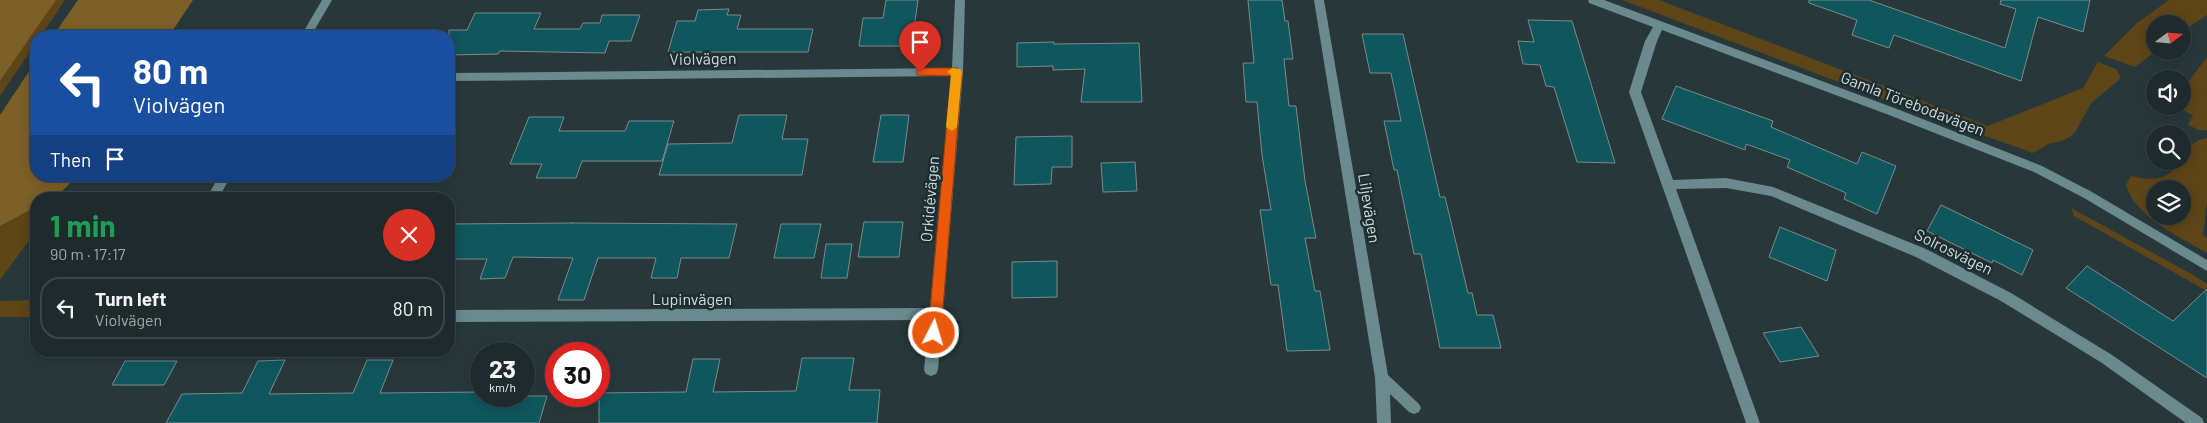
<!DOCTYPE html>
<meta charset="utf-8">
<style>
body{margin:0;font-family:Barlow,sans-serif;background:#263234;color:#f1f3f6;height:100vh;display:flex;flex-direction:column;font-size:19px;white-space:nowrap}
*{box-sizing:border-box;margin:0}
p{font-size:16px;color:#a1a7a9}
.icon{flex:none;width:28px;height:28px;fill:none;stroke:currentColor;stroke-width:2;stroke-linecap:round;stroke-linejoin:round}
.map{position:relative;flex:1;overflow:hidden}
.panel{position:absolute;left:30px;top:192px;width:425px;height:165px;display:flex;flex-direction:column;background:#1e2a2c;border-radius:20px;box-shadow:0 2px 12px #0003,0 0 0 1px #3c4648}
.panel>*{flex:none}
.guide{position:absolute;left:30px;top:30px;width:425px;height:152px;border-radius:20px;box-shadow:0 2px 12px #0003,0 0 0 1px #3c4648;background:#1a4fa0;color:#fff;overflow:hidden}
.needle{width:32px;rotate:74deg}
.controls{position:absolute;left:2146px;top:15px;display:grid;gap:10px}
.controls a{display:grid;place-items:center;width:45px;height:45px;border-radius:50%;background:#1e2a2c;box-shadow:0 2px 12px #0003,0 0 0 1px #3c4648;font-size:25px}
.speed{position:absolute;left:470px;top:342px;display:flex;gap:10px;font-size:25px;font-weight:700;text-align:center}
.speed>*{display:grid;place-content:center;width:65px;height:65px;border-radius:50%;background:#1e2a2c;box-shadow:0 2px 12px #0003,0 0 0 1px #3c4648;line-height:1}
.speed small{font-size:12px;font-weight:400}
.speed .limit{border:8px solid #d22;background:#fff;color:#111}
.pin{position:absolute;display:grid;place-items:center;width:42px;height:42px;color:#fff;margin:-51px -21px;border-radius:50% 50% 50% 0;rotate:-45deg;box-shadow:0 0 5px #0007}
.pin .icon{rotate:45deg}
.me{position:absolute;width:55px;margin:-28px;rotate:5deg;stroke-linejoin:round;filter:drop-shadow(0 0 4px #0008)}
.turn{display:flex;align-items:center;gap:18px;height:105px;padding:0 20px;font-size:22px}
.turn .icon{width:65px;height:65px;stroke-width:2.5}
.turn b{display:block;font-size:35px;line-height:42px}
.then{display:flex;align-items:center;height:48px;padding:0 20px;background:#0003;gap:10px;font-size:19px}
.round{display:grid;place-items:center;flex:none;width:52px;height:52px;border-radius:26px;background:#263234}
.overview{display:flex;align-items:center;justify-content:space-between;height:85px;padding:0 20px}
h1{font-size:30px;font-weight:700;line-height:38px;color:#1e9e55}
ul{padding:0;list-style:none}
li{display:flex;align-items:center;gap:15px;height:62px;margin:0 10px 8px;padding:0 10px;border:2px solid #3c4648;border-radius:20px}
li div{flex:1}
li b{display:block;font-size:19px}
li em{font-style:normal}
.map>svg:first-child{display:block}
</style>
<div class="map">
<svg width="2207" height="423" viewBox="0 0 2207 423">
<rect width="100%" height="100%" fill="#28383a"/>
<!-- green -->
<path fill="#5e4517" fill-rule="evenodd" d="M 56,0 L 65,0 L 41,36 L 36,36 L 36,43 L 0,96 L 0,81 Z
M 1622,0 L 1659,0 L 1988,126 L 2083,88 L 2098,62 L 2116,69 L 2121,78 L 2091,103 L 2076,131 L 2070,137 L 2061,141 L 2048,144 L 2033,153 L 1886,100 Z
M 2169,0 L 2207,0 L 2207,15 L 2183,31 L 2182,24 L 2155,24 L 2156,51 L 2135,67 L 2104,56 L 2137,23 Z
M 2207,57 L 2207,130 L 2199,130 L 2188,125 L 2193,115 L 2174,106 L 2182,106 L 2183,89 Z
M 2207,138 L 2207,200 L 2203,235 L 2207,238 L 2207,253 C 2180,237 2136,218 2126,185 L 2131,176 C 2188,191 2175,142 2207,138 ZM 2155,189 L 2182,189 L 2182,216 L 2155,216 Z
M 36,207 L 36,231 L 0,280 L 0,226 Z
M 2071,208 L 2195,276 L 2207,284 L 2207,291 L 2074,216 Z
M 36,300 L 36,317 L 0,317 L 0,301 Z"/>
<!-- forest -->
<path fill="#7d5f28" d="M 0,0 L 56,0 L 0,81 Z
M 78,0 L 193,0 L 169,36 L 53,36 Z
M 36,61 L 36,176 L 75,176 C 66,191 54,199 36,199 L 36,207 L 0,226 L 0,115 Z"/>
<!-- building -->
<path fill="#10565d" stroke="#798b8d" d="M 886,0 L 918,0 L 914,29 L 907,29 L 905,46 L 859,46 L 863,18 L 883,18 Z
M 1248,0 L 1282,0 L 1285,21 L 1288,21 L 1293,59 L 1284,59 L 1289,106 L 1296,106 L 1305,181 L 1316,238 L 1305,238 L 1315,291 L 1320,291 L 1330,350 L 1287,351 L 1278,285 L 1271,285 L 1260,210 L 1271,210 L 1262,155 L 1257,102 L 1246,102 L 1243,63 L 1254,63 Z
M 1809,0 L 1869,0 L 2005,48 L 2016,9 L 2000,4 L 2001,0 L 2090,0 L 2083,32 L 2038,17 L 2021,81 L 1894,35 L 1889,48 L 1852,35 L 1857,20 L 1809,3 Z
M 729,9 L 727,15 L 741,15 L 737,29 L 813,29 L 808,52 L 668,52 L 677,21 L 695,21 L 698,10 Z
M 475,13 L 541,13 L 534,29 L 580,29 L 583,23 L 600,23 L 602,15 L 640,15 L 631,41 L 609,41 L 605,53 L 500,51 L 498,54 L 449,55 L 449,30 L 467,30 Z
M 1528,20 L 1572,21 L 1615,163 L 1577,162 L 1554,87 L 1546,86 L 1540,65 L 1523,64 L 1518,41 L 1534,42 Z
M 1362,34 L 1403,34 L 1440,197 L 1445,197 L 1468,293 L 1472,293 L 1477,315 L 1493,315 L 1501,348 L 1440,348 L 1421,254 L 1414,254 L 1397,170 L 1394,170 L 1384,121 L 1401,121 L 1391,73 L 1370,73 Z
M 1054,42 L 1054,44 L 1139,43 L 1142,102 L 1081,102 L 1085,69 L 1053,70 L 1053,66 L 1017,67 L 1017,43 Z
M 1676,86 L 1773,121 L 1771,127 L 1857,164 L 1862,152 L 1896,166 L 1877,214 L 1844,199 L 1846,193 L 1787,167 L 1790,160 L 1746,144 L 1745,150 L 1662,119 Z
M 739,115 L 787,115 L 782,139 L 808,139 L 802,175 L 659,175 L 668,144 L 732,143 Z
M 881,115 L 909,115 L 903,162 L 873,162 Z
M 529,117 L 564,117 L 559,131 L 625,131 L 629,121 L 674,121 L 662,161 L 582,161 L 576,178 L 536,178 L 542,164 L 510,164 Z
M 1072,136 L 1072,167 L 1052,167 L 1051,184 L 1014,185 L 1016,137 Z
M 1135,162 L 1137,191 L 1103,192 L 1101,163 Z
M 1941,205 L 2033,250 L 2022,275 L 1993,260 L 1992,263 L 1927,231 Z
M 864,222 L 903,222 L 899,257 L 858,257 Z
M 573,223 L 572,223 L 737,224 L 729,258 L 681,258 L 677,278 L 651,278 L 656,258 L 598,258 L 584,300 L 558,300 L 573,258 L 513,257 L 505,278 L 480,279 L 487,259 L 449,259 L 449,224 Z
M 781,224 L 821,224 L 814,258 L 774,258 Z
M 1780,227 L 1836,250 L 1827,281 L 1769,257 Z
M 826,244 L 852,244 L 847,278 L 821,278 Z
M 1057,261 L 1057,297 L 1012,298 L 1012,262 Z
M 2087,266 L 2173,321 L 2207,289 L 2207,378 L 2066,288 Z
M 1801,327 L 1819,356 L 1780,362 L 1763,333 Z
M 802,358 L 854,358 L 849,390 L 880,390 L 877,423 L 599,423 L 599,393 L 686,392 L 693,359 L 720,359 L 713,392 L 796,391 Z
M 285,360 L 269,394 L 353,393 L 367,360 L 393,360 L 380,393 L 481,392 L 481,396 L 547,396 L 539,423 L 166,423 L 182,394 L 242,393 L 258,361 Z
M 125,361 L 177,361 L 164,385 L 112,385 Z"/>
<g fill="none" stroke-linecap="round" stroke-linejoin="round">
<!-- minor -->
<path fill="#6a8a8e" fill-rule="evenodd" d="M 322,0 L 332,0 L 311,36 L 301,36 Z
M 955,0 L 965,0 L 963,72 L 938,370 L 936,374 L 931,376 L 926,374 L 924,370 L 929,320 L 449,322 L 449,310 L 930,308 L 951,76 L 449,81 L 449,73 L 952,68 Z
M 1314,0 L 1324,0 L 1388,375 L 1419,404 L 1421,408 L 1419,412 L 1414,414 L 1409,412 L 1390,394 L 1391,423 L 1377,423 L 1375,378 Z
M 1588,0 L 1604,0 L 1897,109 L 2042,166 L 2092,192 L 2207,260 L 2207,271 L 2084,198 L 2034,172 L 1889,115 L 1662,30 L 1657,41 L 1641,92 L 1673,180 L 1726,178 L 1773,187 L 1926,249 L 2011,293 L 2112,355 L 2202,418 L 2204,423 L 2186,423 L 2102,363 L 2001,301 L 1916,257 L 1771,196 L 1726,188 L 1676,189 L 1760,423 L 1746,423 L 1629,92 L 1645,41 L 1653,27 L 1589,3 Z
M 219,176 L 231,176 L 218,199 L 206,199 Z"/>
</g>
<!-- route -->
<path fill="#ea580c" stroke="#983908" d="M 920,68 L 957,68 L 962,72 L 941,333 L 934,338 L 928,333 L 951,76 L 917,75 L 917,70 Z"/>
<!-- slow -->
<path fill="#f59e0b" d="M 952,68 L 960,69 L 962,72 L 957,127 L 952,131 L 946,127 L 951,75 L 947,72 Z"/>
<g text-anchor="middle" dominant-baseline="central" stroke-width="5" stroke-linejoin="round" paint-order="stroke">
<!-- street labels -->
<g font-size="16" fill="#d1dbdc" stroke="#1e2e30">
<text transform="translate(703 58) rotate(-1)">Violvägen</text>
<text transform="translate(1913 103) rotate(21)">Gamla Törebodavägen</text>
<text transform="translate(929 199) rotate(-85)">Orkidévägen</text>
<text transform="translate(1370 208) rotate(81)">Liljevägen</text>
<text transform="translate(1954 251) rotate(26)">Solrosvägen</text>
<text x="692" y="298">Lupinvägen</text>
</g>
</g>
</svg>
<div class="controls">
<a><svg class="needle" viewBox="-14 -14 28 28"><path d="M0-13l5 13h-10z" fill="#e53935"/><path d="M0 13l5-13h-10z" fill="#a1a7a9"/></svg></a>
<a><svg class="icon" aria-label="sound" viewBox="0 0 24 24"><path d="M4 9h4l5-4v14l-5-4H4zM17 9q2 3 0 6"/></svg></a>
<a><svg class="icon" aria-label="search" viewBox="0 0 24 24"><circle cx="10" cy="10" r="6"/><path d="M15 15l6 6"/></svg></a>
<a><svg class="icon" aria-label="layers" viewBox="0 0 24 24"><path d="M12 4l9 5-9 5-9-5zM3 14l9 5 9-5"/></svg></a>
</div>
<div class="speed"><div>23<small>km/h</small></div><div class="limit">30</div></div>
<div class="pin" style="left:920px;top:72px;background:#d93025"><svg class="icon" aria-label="arrive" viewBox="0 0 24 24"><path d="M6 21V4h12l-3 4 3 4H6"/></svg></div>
<svg class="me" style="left:934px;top:333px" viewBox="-20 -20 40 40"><circle r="17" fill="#ea580c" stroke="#fff" stroke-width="3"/><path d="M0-11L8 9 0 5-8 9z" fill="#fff"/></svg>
<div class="guide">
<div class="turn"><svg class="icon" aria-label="left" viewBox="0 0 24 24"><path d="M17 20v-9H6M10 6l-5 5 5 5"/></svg><div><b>80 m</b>Violvägen</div></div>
<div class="then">Then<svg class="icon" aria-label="arrive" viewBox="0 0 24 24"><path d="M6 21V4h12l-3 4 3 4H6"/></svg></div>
</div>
<section class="panel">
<div class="overview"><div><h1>1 min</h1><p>90 m · 17:17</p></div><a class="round" style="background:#d93025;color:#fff"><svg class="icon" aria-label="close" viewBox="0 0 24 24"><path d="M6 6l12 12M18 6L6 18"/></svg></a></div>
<ul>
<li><svg class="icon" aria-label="left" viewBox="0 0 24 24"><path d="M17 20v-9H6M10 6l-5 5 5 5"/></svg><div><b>Turn left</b><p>Violvägen</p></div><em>80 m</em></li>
</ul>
</section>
</div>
